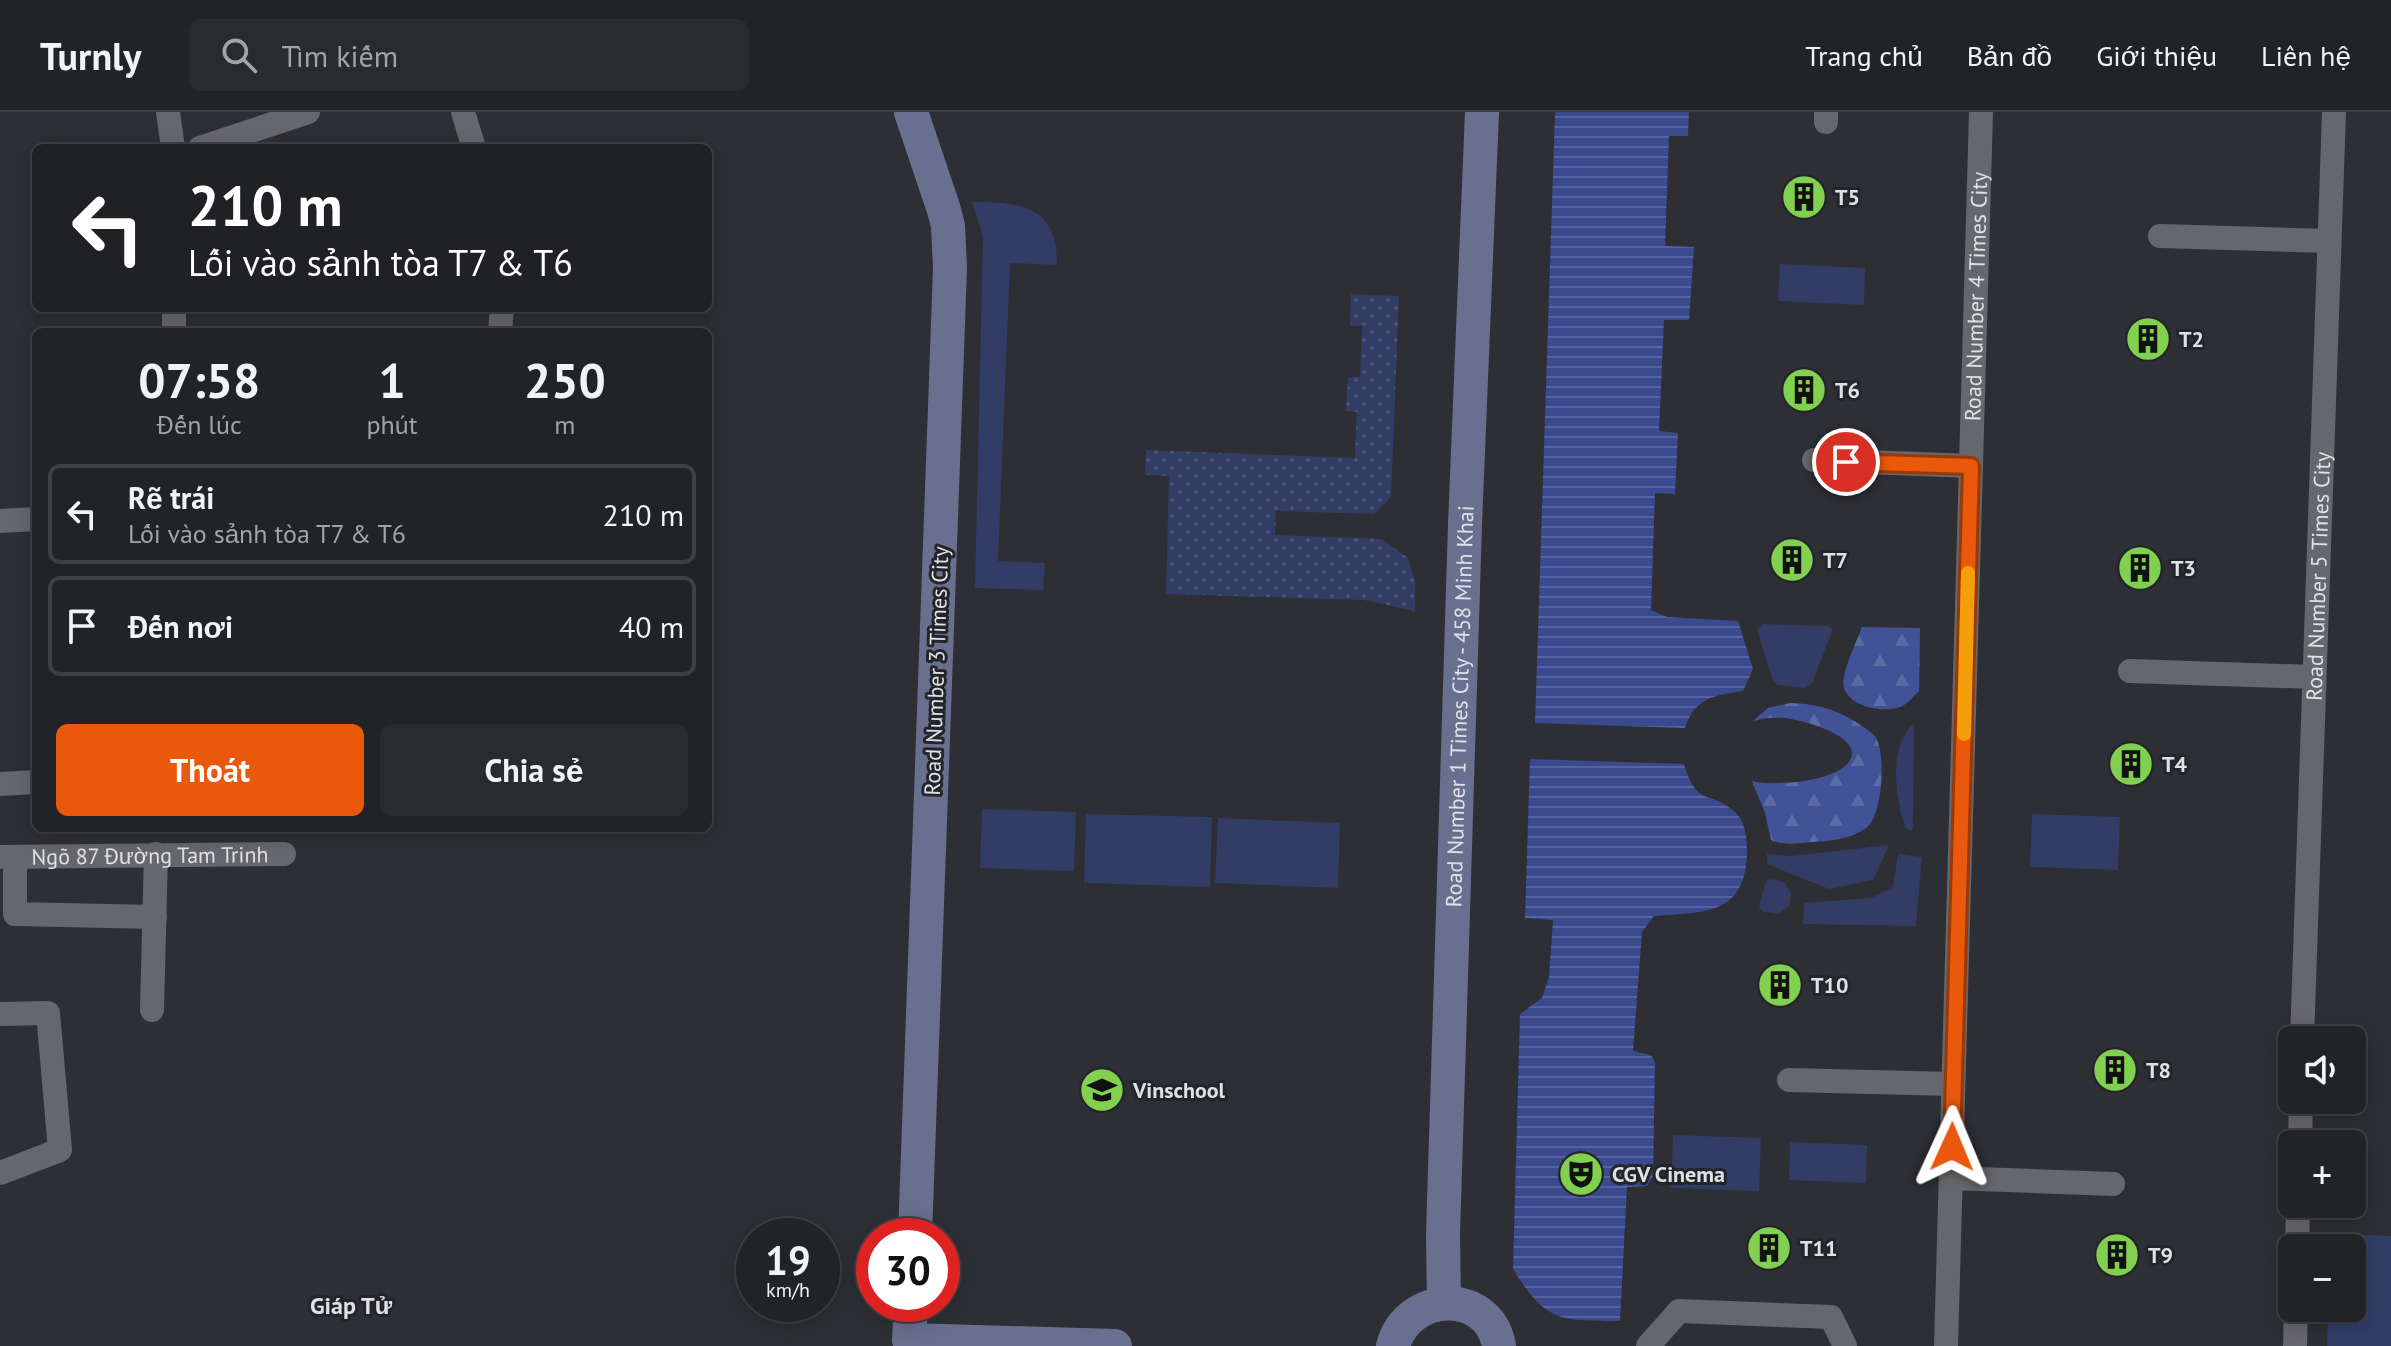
<!DOCTYPE html>
<html lang="vi">
<meta charset="utf-8">
<style>
body{margin:0;font-family:"PT Sans",sans-serif;background:#2a2b2f;color:#f1f3f6;height:100vh;display:flex;flex-direction:column;font-size:30px;white-space:nowrap}
*{box-sizing:border-box;margin:0}
p{font-size:26px;color:#a2a4a7}
.icon{flex:none;width:44px;height:44px;fill:none;stroke:currentColor;stroke-width:2;stroke-linecap:round;stroke-linejoin:round}
.map{position:relative;flex:1;overflow:hidden}
.panel{position:absolute;left:32px;top:216px;width:680px;height:504px;display:flex;flex-direction:column;background:#222327;border-radius:12px;box-shadow:0 4px 20px #0003,0 0 0 2px #3f4044}
.panel>*{flex:none}
.banner{position:absolute;left:32px;top:32px;width:680px;height:168px;border-radius:12px;box-shadow:0 4px 20px #0003,0 0 0 2px #3f4044;background:#202124;color:#fff;overflow:hidden}
.fabs{position:absolute;left:2278px;top:914px;display:grid;gap:16px}
.fabs a{display:grid;place-items:center;width:88px;height:88px;border-radius:12px;background:#222327;box-shadow:0 4px 20px #0003,0 0 0 2px #3f4044;font-size:40px}
.speed{position:absolute;left:736px;top:1106px;display:flex;gap:16px;font-size:40px;font-weight:700;text-align:center}
.speed>*{display:grid;place-content:center;width:104px;height:104px;border-radius:50%;background:#222327;box-shadow:0 4px 20px #0003,0 0 0 2px #3f4044;line-height:1}
.speed small{font-size:20px;font-weight:400}
.speed .limit{border:12px solid #d22;background:#fff;color:#111}
.pin{position:absolute;display:grid;place-items:center;width:68px;height:68px;color:#fff;margin:-34px;border:4px solid #fff;border-radius:50%;box-shadow:0 2px 8px #0007}
.me{position:absolute;width:88px;margin:-44px;rotate:1deg;stroke-linejoin:round;filter:drop-shadow(0 0 6px #0008)}
.turn{display:flex;align-items:center;gap:28px;height:168px;padding:0 24px;font-size:36px}
.turn .icon{width:104px;height:104px;stroke-width:2.5}
.turn b{display:block;font-size:56px;line-height:68px}
.eta{display:flex;justify-content:space-evenly;align-items:center;height:136px;text-align:center}
.eta b{font-size:48px;font-weight:700;line-height:56px}
.cta{display:flex;gap:16px;margin-top:auto;padding:16px 24px}
.cta a{flex:1;height:92px;border-radius:12px;background:#ea580c;color:#fff;font-size:32px;font-weight:700;line-height:92px;text-align:center}
.cta a+a{background:#2a2b2f;color:#f1f3f6}
ul{padding:0;list-style:none}
li{display:flex;align-items:center;gap:24px;height:100px;margin:0 16px 12px;padding:0 8px;border:4px solid #3f4044;border-radius:12px}
li div{flex:1}
li b{display:block;font-size:30px}
li em{font-style:normal}
header{display:flex;align-items:center;gap:48px;box-sizing:border-box;height:112px;padding:0 40px;background:#222327;border-bottom:2px solid #3f4044}
header strong{font-size:38px}
nav{display:flex;gap:44px;margin-inline-start:auto;font-size:28px}
.search{width:560px;height:72px;background:#2a2b2f;display:flex;align-items:center;gap:20px;box-sizing:border-box;padding:0 28px;border-radius:12px;color:#a2a4a7;font-size:30px}
.map>svg:first-child{display:block}
</style>
<header>
<strong>Turnly</strong>
<div class="search"><svg class="icon" aria-label="search" viewBox="0 0 24 24"><circle cx="10" cy="10" r="6"/><path d="M15 15l6 6"/></svg>Tìm kiếm</div>
<nav><a>Trang chủ</a><a>Bản đồ</a><a>Giới thiệu</a><a>Liên hệ</a></nav>
</header>
<div class="map">
<svg width="2391" height="1234" viewBox="0 0 2391 1234">
<defs>
<pattern id="forest-firs" width="22" height="20" patternUnits="userSpaceOnUse" patternTransform="scale(2)"><rect width="22" height="20" fill="#425297"/><path d="M5 1l3.5 6h-7zM16 11l3.5 6h-7z" fill="#5d6ba5"/></pattern>
<pattern id="garden-dots" width="8" height="8" patternUnits="userSpaceOnUse" patternTransform="scale(2)"><rect width="8" height="8" fill="#323c65"/><path d="M2 2h.1M6 6h.1" fill="none" stroke="#4f587b" stroke-width="1.8" stroke-linecap="round"/></pattern>
<pattern id="water-rules" width="6" height="5" patternUnits="userSpaceOnUse" patternTransform="scale(2)"><rect width="6" height="5" fill="#3b498e"/><path d="M0 2.5h6" fill="none" stroke="#57639e"/></pattern>
</defs>
<rect width="100%" height="100%" fill="#2e2f34"/>
<!-- green -->
<path fill="#323c65" d="M 972,90 C 1020,90 1058,93 1057,153 L 1010,151 L 998,449 L 1045,451 L 1043,478 L 975,476 L 983,125 Z
M 1780,152 L 1865,156 L 1864,193 L 1778,189 Z
M 1762,512 L 1829,514 L 1833,517 L 1812,571 L 1805,576 L 1777,573 L 1772,566 L 1757,518 Z
M 1914,611 L 1913,716 L 1911,719 L 1905,715 C 1895,685 1888,634 1914,611 Z
M 982,697 L 1076,700 L 1074,759 L 980,756 Z
M 1086,702 L 1212,705 L 1210,775 L 1084,771 Z
M 2032,702 L 2120,705 L 2118,758 L 2030,755 Z
M 1218,706 L 1340,711 L 1338,776 L 1215,771 Z
M 1889,733 L 1873,768 L 1829,777 L 1767,752 L 1767,742 L 1792,744 Z
M 1898,742 L 1922,745 L 1916,814 L 1803,812 L 1804,791 L 1871,786 L 1893,775 Z
M 1773,767 L 1785,771 L 1791,781 L 1789,794 L 1778,802 L 1764,800 L 1759,795 L 1766,769 Z
M 1673,1023 L 1761,1026 L 1759,1079 L 1671,1076 Z
M 1790,1030 L 1867,1033 L 1866,1071 L 1789,1068 Z
M 2328,1121 L 2391,1124 L 2391,1234 L 2327,1234 L 2328,1196 L 2352,1196 L 2352,1136 L 2328,1136 Z"/>
<!-- forest -->
<path fill="url(#forest-firs)" d="M 1862,515 L 1920,516 L 1919,579 C 1913,585 1908,592 1900,595 C 1883,601 1850,595 1844,576 C 1840,563 1857,529 1862,515 Z
M 1790,591 C 1817,592 1836,597 1859,612 C 1863,615 1870,619 1874,623 C 1887,637 1883,705 1866,716 C 1851,727 1831,729 1813,730 C 1799,731 1783,734 1771,728 L 1765,701 L 1752,669 C 1772,675 1851,670 1852,641 C 1852,621 1799,607 1784,606 C 1773,605 1763,606 1753,609 L 1768,596 Z"/>
<!-- garden -->
<path fill="url(#garden-dots)" d="M 1351,182 L 1399,184 L 1391,385 L 1374,402 L 1276,399 L 1275,423 L 1382,427 L 1408,446 L 1415,470 L 1415,499 L 1364,488 L 1166,482 L 1169,364 L 1145,363 L 1146,338 L 1355,346 L 1357,300 L 1346,299 L 1348,265 L 1360,265 L 1362,214 L 1350,214 Z"/>
<!-- water -->
<path fill="url(#water-rules)" d="M 1555,0 L 1689,0 L 1688,24 L 1669,24 L 1665,134 L 1694,135 L 1689,208 L 1664,208 L 1659,319 L 1678,321 L 1675,382 L 1655,381 L 1651,498 L 1667,505 L 1738,509 L 1753,557 L 1743,579 C 1714,584 1695,585 1685,616 L 1535,611 Z
M 1530,647 L 1684,652 C 1697,696 1709,677 1735,700 C 1746,710 1747,728 1747,741 C 1745,804 1704,800 1654,804 L 1642,820 L 1633,939 L 1651,943 L 1655,950 L 1653,1064 L 1647,1074 L 1627,1075 L 1620,1209 C 1561,1208 1547,1212 1513,1157 L 1520,902 L 1542,886 L 1549,865 L 1553,808 L 1525,806 Z"/>
<g fill="none" stroke-linecap="round" stroke-linejoin="round">
<!-- street -->
<g stroke="#66676c" stroke-width="24">
<path d="M 168,0 L 173,36"/>
<path d="M 463,0 L 474,36"/>
<path d="M 1826,10 L 1826,0"/>
<path d="M 200,36 L 308,0"/>
<path d="M 2160,124 L 2329,129"/>
<path d="M 174,220 L 174,196"/>
<path d="M 500,220 L 502,196"/>
<path d="M 1814,348 L 1971,354"/>
<path d="M 0,409 L 36,407"/>
<path d="M 2130,559 L 2314,565"/>
<path d="M 0,672 L 36,670"/>
<path id="s1" d="M 0,745 L 284,742"/>
<path d="M 15,745 L 15,802 L 155,805"/>
<path d="M 152,898 L 156,742"/>
<path d="M 0,902 L 48,901 L 60,1038 L 0,1061"/>
<path id="s2" d="M 2302,928 L 2334,0"/>
<path d="M 1789,968 L 1953,972"/>
<path d="M 2300,1032 L 2301,988"/>
<path d="M 1951,1066 L 2113,1072"/>
<path d="M 2297,1136 L 2298,1092"/>
<path d="M 1648,1234 L 1679,1199 L 1831,1205 L 1845,1234"/>
<path id="s3" d="M 1946,1234 L 1981,0"/>
<path d="M 2295,1234 L 2296,1196"/>
</g>
<!-- secondary -->
<g stroke="#69708f" stroke-width="34">
<path d="M 911,0 L 944,98 L 948,114 L 950,156 L 915,1124"/>
<path id="s4" d="M 1444,1190 L 1443,1123 L 1465,412 L 1482,0"/>
<path d="M 911,1192 L 909,1228 L 1115,1234"/>
<path d="M 1393,1234 C 1408,1179 1489,1176 1499,1234"/>
</g>
</g>
<g fill="none" stroke-linecap="round" stroke-linejoin="round">
<!-- route casing -->
<g stroke="#983908" stroke-width="20">
<path id="route" d="M 1846,350 L 1971,354 L 1952,1035"/>
</g>
<!-- route -->
<use href="#route" stroke="#ea580c" stroke-width="14"/>
<!-- slow -->
<path stroke="#f59e0b" stroke-width="14" d="M 1964,622 L 1968,461"/>
</g>
<!-- icons -->
<defs>
<g id="building-disc" transform="scale(2.3)"><circle r="9.5" fill="#82d04f" stroke="#24252a"/><path d="M-4-6H4V6H1V3H-1V6H-4ZM-2.5-4.3h1.7v1.8h-1.7ZM.8-4.3h1.7v1.8H.8ZM-2.5-1h1.7V.8h-1.7ZM.8-1h1.7V.8H.8Z" fill="#111"/></g>
<g id="school-disc" transform="scale(2.3)"><circle r="9.5" fill="#82d04f" stroke="#24252a"/><path d="M0-5L7-2L0 1L-7-2ZM-4 1L0 2.5L4 1V4Q0 6-4 4Z" fill="#111"/></g>
<g id="theatre-disc" transform="scale(2.3)"><circle r="9.5" fill="#82d04f" stroke="#24252a"/><path d="M-5-5.5Q0-4 5-5.5V0Q5 5 0 6Q-5 5-5 0ZM-3.3-2.5H-1v1.5H-3.3ZM1-2.5H3.3v1.5H1ZM-2.8 1Q0 5.5 2.8 1Z" fill="#111"/></g>
</defs>
<g fill-rule="evenodd">
<use href="#building-disc" x="1804" y="85"/>
<use href="#building-disc" x="2148" y="227"/>
<use href="#building-disc" x="1804" y="278"/>
<use href="#building-disc" x="1792" y="448"/>
<use href="#building-disc" x="2140" y="456"/>
<use href="#building-disc" x="2131" y="652"/>
<use href="#building-disc" x="1780" y="873"/>
<use href="#building-disc" x="2115" y="958"/>
<use href="#school-disc" x="1102" y="978"/>
<use href="#theatre-disc" x="1581" y="1062"/>
<use href="#building-disc" x="1769" y="1136"/>
<use href="#building-disc" x="2117" y="1143"/>
</g>
<g text-anchor="middle" dominant-baseline="central" stroke-width="6" stroke-linejoin="round" paint-order="stroke">
<!-- poi labels -->
<g font-size="22" font-weight="bold" fill="#e0e1e4" stroke="#24252a" text-anchor="start">
<text x="1835" y="85">T5</text>
<text x="2179" y="227">T2</text>
<text x="1835" y="278">T6</text>
<text x="1823" y="448">T7</text>
<text x="2171" y="456">T3</text>
<text x="2162" y="652">T4</text>
<text x="1811" y="873">T10</text>
<text x="2146" y="958">T8</text>
<text x="1133" y="978">Vinschool</text>
<text x="1612" y="1062">CGV Cinema</text>
<text x="1800" y="1136">T11</text>
<text x="2148" y="1143">T9</text>
</g>
<!-- street labels -->
<g font-size="22" fill="#e0e1e4" stroke="#24252a">
<text stroke="none"><textPath href="#s3" startOffset="1050">Road Number 4 Times City</textPath></text>
<text stroke="none"><textPath href="#s2" startOffset="464">Road Number 5 Times City</textPath></text>
<text transform="translate(936 559) rotate(-88)">Road Number 3 Times City</text>
<text stroke="none"><textPath href="#s4" startOffset="596">Road Number 1 Times City - 458 Minh Khai</textPath></text>
<text stroke="none"><textPath href="#s1" startOffset="150">Ngõ 87 Đường Tam Trinh</textPath></text>
</g>
<!-- neighbourhood labels -->
<g font-size="24" font-weight="bold" fill="#e0e1e4" stroke="#24252a">
<text x="351" y="1193">Giáp Tử</text>
</g>
</g>
</svg>
<div class="fabs">
<a><svg class="icon" aria-label="sound" viewBox="0 0 24 24"><path d="M4 9h4l5-4v14l-5-4H4zM17 9q2 3 0 6"/></svg></a>
<a>+</a>
<a>−</a>
</div>
<div class="speed"><div>19<small>km/h</small></div><div class="limit">30</div></div>
<div class="pin" style="left:1846px;top:350px;background:#d93025"><svg class="icon" aria-label="arrive" viewBox="0 0 24 24"><path d="M6 21V4h12l-3 4 3 4H6"/></svg></div>
<svg class="me" style="left:1952px;top:1035px" viewBox="-20 -20 40 40"><path d="M0-17L14 15 0 8-14 15z" fill="#ea580c" stroke="#fff" stroke-width="4"/></svg>
<div class="banner">
<div class="turn"><svg class="icon" aria-label="left" viewBox="0 0 24 24"><path d="M17 20v-9H6M10 6l-5 5 5 5"/></svg><div><b>210 m</b>Lối vào sảnh tòa T7 &amp; T6</div></div>
</div>
<section class="panel">
<div class="eta">
<div><b>07:58</b><p>Đến lúc</p></div>
<div><b>1</b><p>phút</p></div>
<div><b>250</b><p>m</p></div>
</div>
<ul>
<li><svg class="icon" aria-label="left" viewBox="0 0 24 24"><path d="M17 20v-9H6M10 6l-5 5 5 5"/></svg><div><b>Rẽ trái</b><p>Lối vào sảnh tòa T7 &amp; T6</p></div><em>210 m</em></li>
<li><svg class="icon" aria-label="arrive" viewBox="0 0 24 24"><path d="M6 21V4h12l-3 4 3 4H6"/></svg><div><b>Đến nơi</b></div><em>40 m</em></li>
</ul>
<div class="cta"><a>Thoát</a><a>Chia sẻ</a></div>
</section>
</div>
